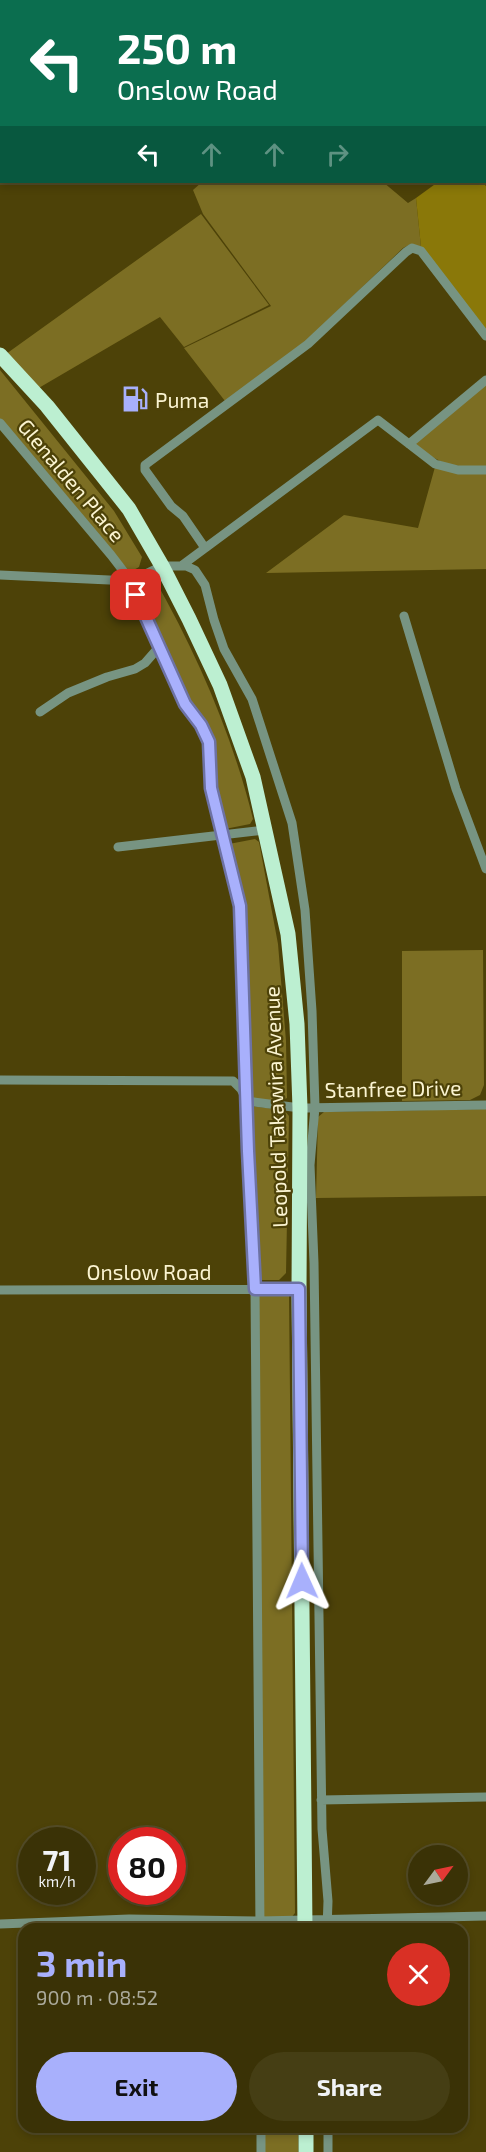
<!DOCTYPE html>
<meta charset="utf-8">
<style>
body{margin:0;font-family:"Exo 2",sans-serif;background:#453e14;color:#f1f3f6;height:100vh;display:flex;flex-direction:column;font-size:22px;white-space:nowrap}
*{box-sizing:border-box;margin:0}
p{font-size:20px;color:#abaa9b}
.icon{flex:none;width:33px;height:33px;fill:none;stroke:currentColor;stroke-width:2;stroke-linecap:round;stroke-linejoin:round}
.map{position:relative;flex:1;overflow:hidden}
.sheet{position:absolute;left:18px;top:1923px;width:450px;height:210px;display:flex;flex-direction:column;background:#3a3206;border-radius:18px;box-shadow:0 3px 9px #0003,0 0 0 2px #544d28}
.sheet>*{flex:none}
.hud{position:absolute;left:0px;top:0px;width:486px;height:183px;box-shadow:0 3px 9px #0003,0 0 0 2px #544d28;background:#0b6e4f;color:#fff;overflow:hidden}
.needle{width:39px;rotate:57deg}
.tools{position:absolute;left:408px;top:1845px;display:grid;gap:12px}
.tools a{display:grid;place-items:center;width:60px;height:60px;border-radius:50%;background:#3a3206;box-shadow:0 3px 9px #0003,0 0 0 2px #544d28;font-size:30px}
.speed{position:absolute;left:18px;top:1827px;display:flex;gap:12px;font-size:30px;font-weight:700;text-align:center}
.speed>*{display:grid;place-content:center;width:78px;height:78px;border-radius:50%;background:#3a3206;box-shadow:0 3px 9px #0003,0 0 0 2px #544d28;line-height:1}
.speed small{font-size:15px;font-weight:400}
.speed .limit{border:9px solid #d22;background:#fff;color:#111}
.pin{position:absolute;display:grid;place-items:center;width:51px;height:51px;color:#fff;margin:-26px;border-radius:12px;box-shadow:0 3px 9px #0006}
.me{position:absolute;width:66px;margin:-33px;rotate:359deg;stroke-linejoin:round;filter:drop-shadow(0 0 4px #0008)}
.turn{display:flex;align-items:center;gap:21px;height:126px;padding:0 18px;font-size:27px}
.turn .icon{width:78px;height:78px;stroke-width:2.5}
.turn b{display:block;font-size:42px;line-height:51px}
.lanes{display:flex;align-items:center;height:57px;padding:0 18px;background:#0003;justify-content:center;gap:30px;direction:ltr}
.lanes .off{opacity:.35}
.round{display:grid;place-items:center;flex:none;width:63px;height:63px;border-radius:32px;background:#453e14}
.overview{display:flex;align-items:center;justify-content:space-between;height:102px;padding:0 18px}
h1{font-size:36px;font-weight:700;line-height:45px;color:#a8b0fc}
.button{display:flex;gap:12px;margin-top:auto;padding:12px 18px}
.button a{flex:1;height:69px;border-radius:36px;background:#a8b0fc;color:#111;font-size:24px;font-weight:700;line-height:69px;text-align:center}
.button a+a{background:#453e14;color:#f1f3f6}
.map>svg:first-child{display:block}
</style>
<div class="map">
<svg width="486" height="2152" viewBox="0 0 486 2152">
<rect width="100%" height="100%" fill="#4d4208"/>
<!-- green -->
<path fill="#7c6e23" d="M 202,182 L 383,182 L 408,203 L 416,198 L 421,247 L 411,244 L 403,248 L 305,342 L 225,401 L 184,348 L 271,306 L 203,214 L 193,190 Z
M 201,214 L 269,305 L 184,347 L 160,317 L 37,389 L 6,354 Z
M 0,370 L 114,511 L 142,557 L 139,567 L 130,572 L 0,420 Z
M 486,384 L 486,467 C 450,467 443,466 414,444 Z
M 435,467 L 486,473 L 486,569 L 266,573 L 344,515 L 418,528 Z
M 148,578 L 154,578 C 197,654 232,734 253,819 L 250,824 L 225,829 L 213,786 L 212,756 L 137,588 Z
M 255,839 L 259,842 L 278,944 L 286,1041 L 287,1098 C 274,1106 261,1103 249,1095 L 243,907 L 229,844 Z
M 483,950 L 484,1085 L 480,1095 L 470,1100 L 402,1101 L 402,951 Z
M 250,1106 L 284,1110 L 289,1116 L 286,1273 L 279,1280 L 257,1280 Z
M 486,1109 L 486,1196 L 316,1198 L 318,1117 L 324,1112 Z
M 257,1291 L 289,1291 L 295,1913 L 291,1918 L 262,1918 Z
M 264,2127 L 298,2127 L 298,2152 L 264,2152 Z"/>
<!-- forest -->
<path fill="#8a7809" d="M 260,0 L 486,0 L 486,124 L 485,125 L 484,2 Z
M 438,182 L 482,182 L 486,186 L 486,330 L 421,247 L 416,198 Z"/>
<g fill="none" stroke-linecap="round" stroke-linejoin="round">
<!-- minor -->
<path stroke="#779482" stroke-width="9" d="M 0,423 L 111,555 L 131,581 L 185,704 L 201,725 L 209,742 L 211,788 L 240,906 L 248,1151 L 255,1289 L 260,1929
M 409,444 L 486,380
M 205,548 L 183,516 L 171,506 L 145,470 L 145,465 L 308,344 L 406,252 L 412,248 L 421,251 L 486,336
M 181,566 L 378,420 L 435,464 L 458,470 L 486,470
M 0,575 L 131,581 L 162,566 L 186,566 L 195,570 L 205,585 L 214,620 L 224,649 L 252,699 L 292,823 L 305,910 L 312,1011 L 315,1107 L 310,1165 L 314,1263 L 322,1829 L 328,1901 L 327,1929
M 404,616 L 456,789 L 486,869
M 40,712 L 68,693 L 107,677 L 135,669 L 145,663 L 159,647
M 118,847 L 265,830
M 0,1080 L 233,1081 L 241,1089 L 247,1101 L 300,1108 L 486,1105
M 0,1290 L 299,1289
M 321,1800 L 486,1797
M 0,1924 L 129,1919 L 260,1921 L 486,1916
M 261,2127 L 261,2152
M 328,2127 L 328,2152"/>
<!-- trunk -->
<path stroke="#bcefd1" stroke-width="15" d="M 0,355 L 47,406 L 129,509 L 162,566 L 189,619 L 220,685 L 253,777 L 288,934 L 297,1024 L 300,1108 L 299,1289 L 305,1929
M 306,2127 L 306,2152"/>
</g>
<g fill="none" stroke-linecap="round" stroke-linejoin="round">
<!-- route casing -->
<g stroke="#6d72a4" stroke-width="15">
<path id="route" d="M 136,595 L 185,704 L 201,725 L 209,742 L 211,788 L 240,906 L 248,1151 L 255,1289 L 299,1289 L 302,1581"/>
</g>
<!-- route -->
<use href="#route" stroke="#a8b0fc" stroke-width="10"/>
</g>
<!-- icons -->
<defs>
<g id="fuel-bare" transform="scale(2.07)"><path d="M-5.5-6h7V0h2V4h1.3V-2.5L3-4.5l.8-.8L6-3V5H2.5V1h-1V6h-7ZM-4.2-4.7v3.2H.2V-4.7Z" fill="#a8b0fc" stroke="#4d4208" stroke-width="2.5" paint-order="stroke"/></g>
</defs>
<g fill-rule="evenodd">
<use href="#fuel-bare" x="135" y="399"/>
</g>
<g text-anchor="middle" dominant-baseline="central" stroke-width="4.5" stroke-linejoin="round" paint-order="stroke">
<!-- poi labels -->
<g font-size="21" fill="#fbf4d1" stroke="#4d4208" text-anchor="start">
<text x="155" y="399">Puma</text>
</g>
<!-- street labels -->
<g font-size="21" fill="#fbf4d1" stroke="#4d4208">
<text transform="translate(72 480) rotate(50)">Glenalden Place</text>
<text transform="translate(393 1088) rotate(-1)">Stanfree Drive</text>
<text transform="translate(275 1107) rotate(-92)">Leopold Takawira Avenue</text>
<text x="149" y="1271">Onslow Road</text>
</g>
</g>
</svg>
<div class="tools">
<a><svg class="needle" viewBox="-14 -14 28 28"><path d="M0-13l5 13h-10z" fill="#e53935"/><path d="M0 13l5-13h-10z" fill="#abaa9b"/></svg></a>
</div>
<div class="speed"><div>71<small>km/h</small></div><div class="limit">80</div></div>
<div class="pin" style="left:136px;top:595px;background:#d93025"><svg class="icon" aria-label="arrive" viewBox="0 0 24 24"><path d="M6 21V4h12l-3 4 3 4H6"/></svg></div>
<svg class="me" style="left:302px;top:1581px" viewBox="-20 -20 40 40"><path d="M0-17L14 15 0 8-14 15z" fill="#a8b0fc" stroke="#fff" stroke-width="4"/></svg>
<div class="hud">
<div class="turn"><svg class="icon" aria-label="left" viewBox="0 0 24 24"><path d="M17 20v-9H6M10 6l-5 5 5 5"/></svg><div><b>250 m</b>Onslow Road</div></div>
<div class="lanes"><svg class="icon" aria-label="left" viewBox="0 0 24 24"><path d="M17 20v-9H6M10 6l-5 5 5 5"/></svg><svg class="icon off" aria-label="ahead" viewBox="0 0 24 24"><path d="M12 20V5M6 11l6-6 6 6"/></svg><svg class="icon off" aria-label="ahead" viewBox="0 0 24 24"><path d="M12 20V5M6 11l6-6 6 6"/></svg><svg class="icon off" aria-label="right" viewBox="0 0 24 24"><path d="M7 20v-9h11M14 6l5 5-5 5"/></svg></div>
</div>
<section class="sheet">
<div class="overview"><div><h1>3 min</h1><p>900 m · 08:52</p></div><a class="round" style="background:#d93025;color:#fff"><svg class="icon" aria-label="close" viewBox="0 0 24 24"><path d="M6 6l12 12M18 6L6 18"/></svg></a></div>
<div class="button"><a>Exit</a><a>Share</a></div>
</section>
</div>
